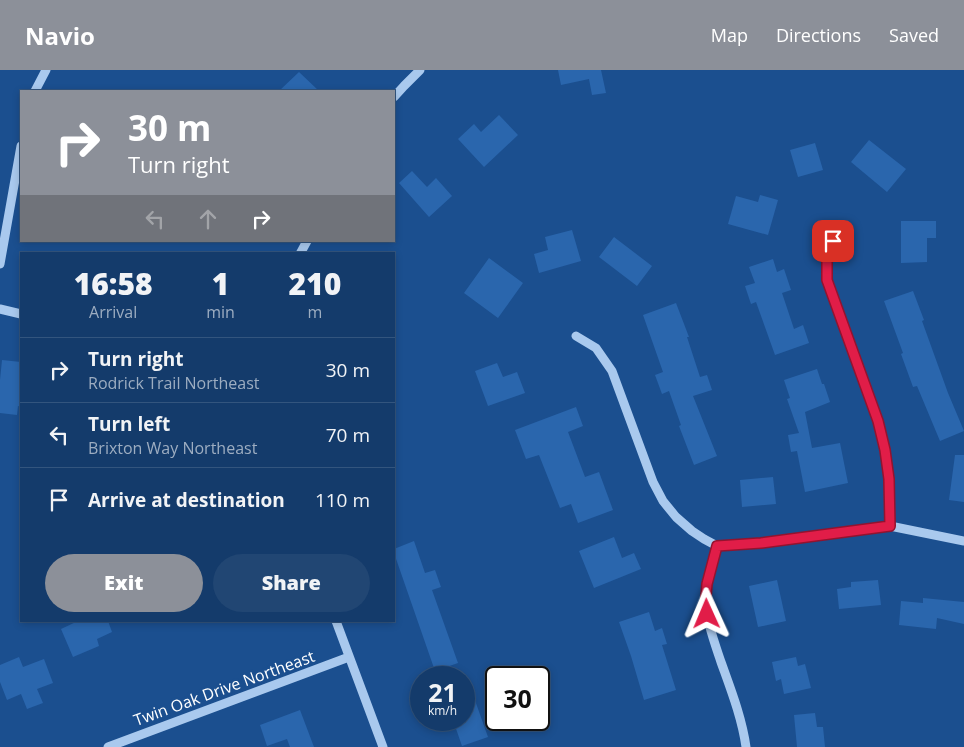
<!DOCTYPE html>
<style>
body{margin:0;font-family:"Open Sans",sans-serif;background:#214673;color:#f1f3f6;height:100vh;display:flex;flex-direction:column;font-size:19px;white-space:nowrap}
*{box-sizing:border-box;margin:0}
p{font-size:16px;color:#9dadc1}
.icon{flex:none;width:28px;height:28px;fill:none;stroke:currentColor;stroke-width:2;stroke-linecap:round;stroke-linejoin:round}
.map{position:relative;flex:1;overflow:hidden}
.drawer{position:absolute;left:20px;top:182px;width:375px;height:370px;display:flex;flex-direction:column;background:#143b6b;border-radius:0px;box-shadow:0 2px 8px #0003,0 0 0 1px #33557e}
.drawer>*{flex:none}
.hud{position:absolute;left:20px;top:20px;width:375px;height:152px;border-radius:0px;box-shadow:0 2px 8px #0003,0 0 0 1px #33557e;background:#8c9099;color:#fff;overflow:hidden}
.speed{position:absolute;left:410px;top:596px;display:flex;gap:10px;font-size:25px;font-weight:700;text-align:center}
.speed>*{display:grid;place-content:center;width:65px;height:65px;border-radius:50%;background:#143b6b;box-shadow:0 2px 8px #0003,0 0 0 1px #33557e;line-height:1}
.speed small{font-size:12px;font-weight:400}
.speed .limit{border:2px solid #111;border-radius:8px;background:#fff;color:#111}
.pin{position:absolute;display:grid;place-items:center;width:42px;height:42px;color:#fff;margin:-21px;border-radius:10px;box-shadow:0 2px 8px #0006}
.me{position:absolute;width:55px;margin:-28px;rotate:359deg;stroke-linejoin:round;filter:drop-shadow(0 0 4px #0008)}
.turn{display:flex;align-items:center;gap:18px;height:105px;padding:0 25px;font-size:22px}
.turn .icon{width:65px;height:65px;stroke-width:2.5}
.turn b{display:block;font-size:35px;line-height:42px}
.lanes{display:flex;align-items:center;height:48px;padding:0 25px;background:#0003;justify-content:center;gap:25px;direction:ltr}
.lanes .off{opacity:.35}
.eta{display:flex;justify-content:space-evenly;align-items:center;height:85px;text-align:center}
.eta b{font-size:30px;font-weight:800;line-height:35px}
.action{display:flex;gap:10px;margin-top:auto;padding:10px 25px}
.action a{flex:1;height:58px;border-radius:30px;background:#8c9099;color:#fff;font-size:20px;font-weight:800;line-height:58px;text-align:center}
.action a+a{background:#214673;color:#f1f3f6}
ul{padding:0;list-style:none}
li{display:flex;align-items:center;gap:15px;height:65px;padding:0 25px;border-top:1px solid #33557e}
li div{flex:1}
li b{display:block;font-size:19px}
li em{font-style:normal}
header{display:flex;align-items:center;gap:30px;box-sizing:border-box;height:70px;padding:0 25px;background:#8c9099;color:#fff}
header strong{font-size:24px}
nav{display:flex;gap:28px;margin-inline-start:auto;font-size:18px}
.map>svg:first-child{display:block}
</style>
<header>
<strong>Navio</strong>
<nav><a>Map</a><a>Directions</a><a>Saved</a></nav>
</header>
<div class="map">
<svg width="964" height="677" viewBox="0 0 964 677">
<rect width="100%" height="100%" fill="#1b4f8f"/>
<!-- building -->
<path fill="#2a66ad" d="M 558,0 L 601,0 L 606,23 L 592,25 L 589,9 L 561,15 Z
M 299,2 L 319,21 L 279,21 Z
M 499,45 L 518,65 L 484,97 L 458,69 L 474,54 L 481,62 Z
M 869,70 L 906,99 L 887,122 L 851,92 Z
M 815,73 L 823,100 L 798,107 L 790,80 Z
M 412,101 L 427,117 L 436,108 L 452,126 L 429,147 L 399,113 Z
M 760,125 L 778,130 L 768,165 L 728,154 L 736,126 L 758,132 Z
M 901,151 L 936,151 L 936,168 L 927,168 L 927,192 L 901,193 Z
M 572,160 L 581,191 L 539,203 L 534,184 L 548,180 L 545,167 Z
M 614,167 L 652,196 L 637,216 L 599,187 Z
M 489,188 L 523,213 L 498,248 L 464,223 Z
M 773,189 L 777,202 L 784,199 L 791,220 L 782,223 L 794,259 L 803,255 L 809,273 L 775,285 L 756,232 L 751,234 L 745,216 L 755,213 L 749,197 Z
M 913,221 L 924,250 L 922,251 L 948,323 L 964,361 L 940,371 L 917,316 L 913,317 L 901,284 L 903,283 L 884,231 Z
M 676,233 L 689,267 L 687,267 L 700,307 L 707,305 L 712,320 L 693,326 L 717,386 L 694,395 L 679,356 L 681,355 L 669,321 L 662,324 L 655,305 L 663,302 L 643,245 Z
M 2,290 L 21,292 L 21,337 L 18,336 L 17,345 L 0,343 L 0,310 Z
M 497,293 L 503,307 L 517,302 L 525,323 L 488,336 L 475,301 Z
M 817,299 L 822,314 L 824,314 L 830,332 L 805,342 L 812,378 L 840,373 L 848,413 L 805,422 L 797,381 L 791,382 L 788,365 L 799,363 L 787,329 L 790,328 L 784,310 Z
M 576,337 L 583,356 L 568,362 L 585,407 L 599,402 L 613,440 L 578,453 L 571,434 L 560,438 L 539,385 L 526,389 L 515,360 Z
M 955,385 L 964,385 L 964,432 L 949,430 Z
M 773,407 L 776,434 L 742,437 L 740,410 Z
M 614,467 L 622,488 L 634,483 L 641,499 L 594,518 L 579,481 Z
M 414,471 L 425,503 L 435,500 L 441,517 L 432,520 L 458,593 L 435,601 L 394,483 L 394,479 Z
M 777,510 L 786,551 L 758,557 L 749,516 Z
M 878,510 L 881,535 L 839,539 L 837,519 L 851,517 L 851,512 Z
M 923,528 L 964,532 L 964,554 L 937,548 L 936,559 L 899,555 L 901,531 L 923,533 Z
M 649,542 L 655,561 L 662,558 L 667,574 L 662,575 L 676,620 L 644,630 L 631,586 L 619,552 Z
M 78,551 L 108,551 L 112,562 L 97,569 L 99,576 L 73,587 L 61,559 Z
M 19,587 L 23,597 L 44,589 L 53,613 L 37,619 L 43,633 L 27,639 L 21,624 L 7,630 L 0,612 L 0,595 Z
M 796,587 L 798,596 L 805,594 L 811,618 L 784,624 L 781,609 L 776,611 L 772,592 Z
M 464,605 L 466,605 L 488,667 L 462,676 L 453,650 L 464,650 Z
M 300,640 L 314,677 L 290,677 L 287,669 L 267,676 L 260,655 Z
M 815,643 L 817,657 L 823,657 L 825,677 L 797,677 L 794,645 Z"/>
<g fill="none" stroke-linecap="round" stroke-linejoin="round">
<!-- minor -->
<path stroke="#a9c9ee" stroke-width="9" d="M 35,21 L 46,0
M 394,27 L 404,16 L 420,0
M 833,171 L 827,189 L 827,210 L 878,351 L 885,380 L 889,409 L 890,456
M 300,184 L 307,171
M 0,194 L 21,76
M 0,239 L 21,244
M 576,266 L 596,278 L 612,301 L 653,412 L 663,431 L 676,447 L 692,461 L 704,469 L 717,476 L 761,473 L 890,456 L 964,471
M 717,476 C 713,492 707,508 706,525 C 705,548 714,571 721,592 C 731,620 742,648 746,677
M 336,551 L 383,677
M 108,677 L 349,587"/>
</g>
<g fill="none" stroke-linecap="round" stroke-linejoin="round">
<!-- route casing -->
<g stroke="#92132f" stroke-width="12">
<path id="route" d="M 707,544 L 706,526 L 707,514 L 717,476 L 761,473 L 890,456 L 889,409 L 885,380 L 878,351 L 827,210 L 827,189 L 833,171"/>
</g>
<!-- route -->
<use href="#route" stroke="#e11d48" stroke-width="9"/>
</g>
<g text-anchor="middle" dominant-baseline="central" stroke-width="5" stroke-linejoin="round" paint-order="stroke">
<!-- street labels -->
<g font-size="16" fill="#fff" stroke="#1b4f8f">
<text transform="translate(224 618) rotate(-20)">Twin Oak Drive Northeast</text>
</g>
</g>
</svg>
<div class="speed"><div>21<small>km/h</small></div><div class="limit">30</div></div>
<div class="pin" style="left:833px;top:171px;background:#d93025"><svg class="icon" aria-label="arrive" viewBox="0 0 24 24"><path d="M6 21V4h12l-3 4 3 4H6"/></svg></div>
<svg class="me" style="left:707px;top:544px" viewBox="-20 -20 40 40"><path d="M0-17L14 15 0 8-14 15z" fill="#e11d48" stroke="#fff" stroke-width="4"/></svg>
<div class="hud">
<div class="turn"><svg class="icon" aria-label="right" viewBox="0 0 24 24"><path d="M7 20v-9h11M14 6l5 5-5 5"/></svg><div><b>30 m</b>Turn right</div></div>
<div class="lanes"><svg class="icon off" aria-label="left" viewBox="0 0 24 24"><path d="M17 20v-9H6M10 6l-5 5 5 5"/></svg><svg class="icon off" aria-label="ahead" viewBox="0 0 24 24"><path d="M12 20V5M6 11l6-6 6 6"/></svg><svg class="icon" aria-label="right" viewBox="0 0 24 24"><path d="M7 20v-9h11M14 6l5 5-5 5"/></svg></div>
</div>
<section class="drawer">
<div class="eta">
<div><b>16:58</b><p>Arrival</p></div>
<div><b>1</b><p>min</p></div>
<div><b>210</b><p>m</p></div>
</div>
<ul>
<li><svg class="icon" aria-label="right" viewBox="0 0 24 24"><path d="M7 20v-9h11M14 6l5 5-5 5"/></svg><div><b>Turn right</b><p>Rodrick Trail Northeast</p></div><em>30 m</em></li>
<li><svg class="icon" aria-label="left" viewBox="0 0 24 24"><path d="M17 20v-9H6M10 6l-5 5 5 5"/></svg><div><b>Turn left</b><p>Brixton Way Northeast</p></div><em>70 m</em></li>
<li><svg class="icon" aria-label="arrive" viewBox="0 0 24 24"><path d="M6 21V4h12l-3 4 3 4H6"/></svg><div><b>Arrive at destination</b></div><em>110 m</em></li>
</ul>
<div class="action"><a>Exit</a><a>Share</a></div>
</section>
</div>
